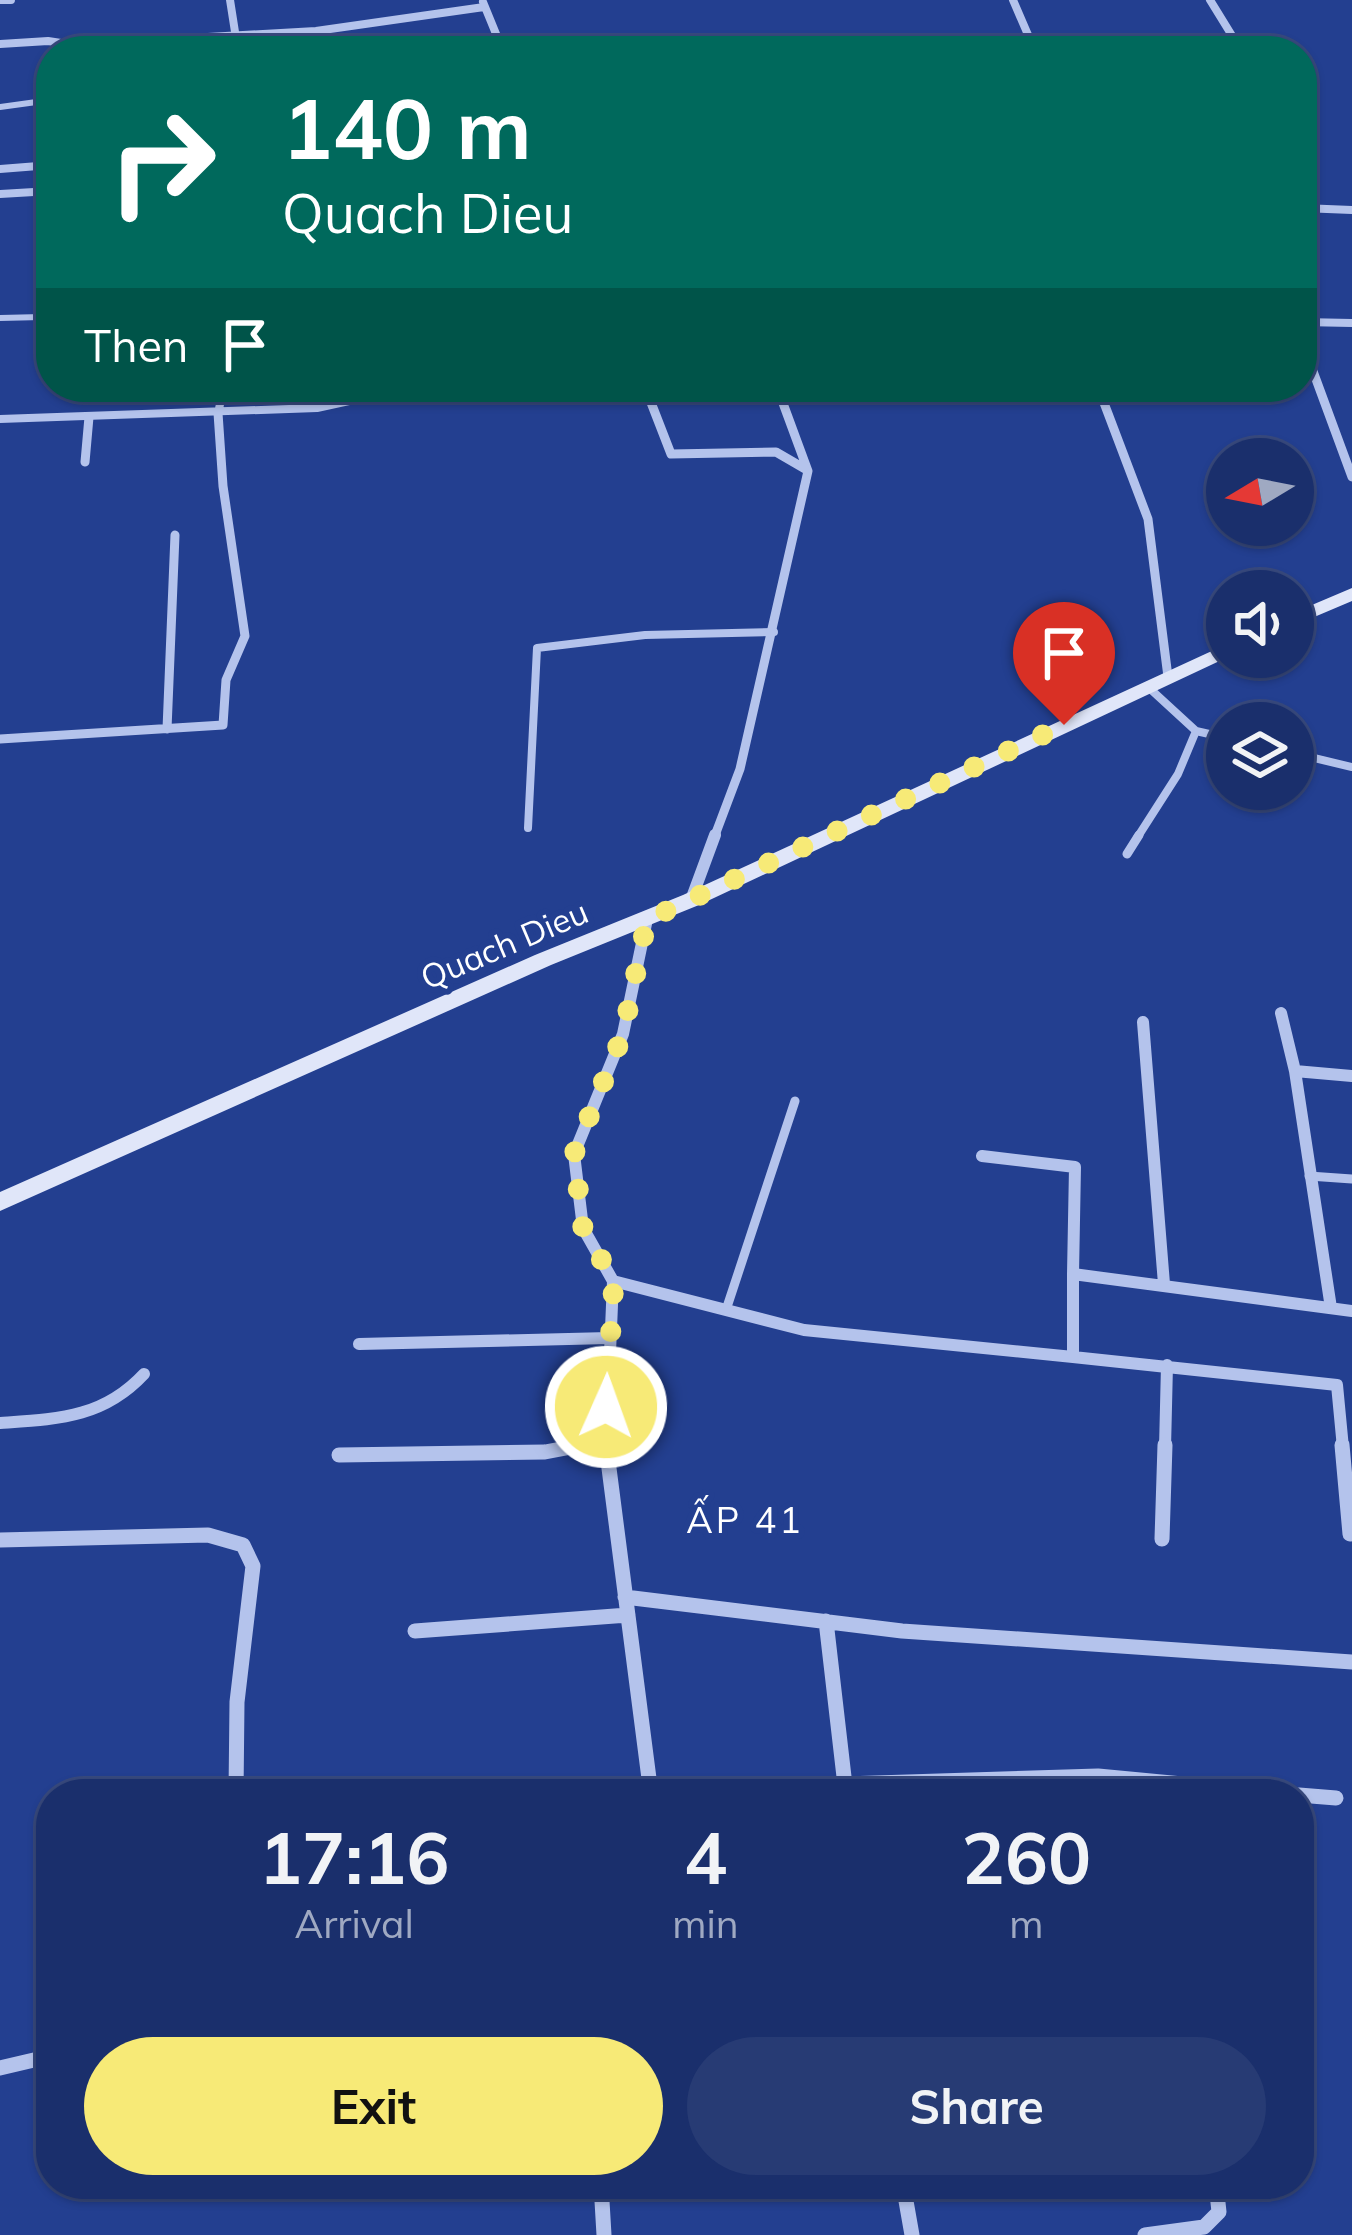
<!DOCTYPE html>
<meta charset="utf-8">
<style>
body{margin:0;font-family:Mulish,sans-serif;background:#273b74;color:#f1f3f6;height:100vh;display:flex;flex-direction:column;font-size:45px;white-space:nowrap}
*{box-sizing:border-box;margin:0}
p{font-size:39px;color:#9fa9c2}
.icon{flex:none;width:66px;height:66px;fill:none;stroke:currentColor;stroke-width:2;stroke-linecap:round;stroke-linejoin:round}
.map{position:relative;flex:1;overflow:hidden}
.panel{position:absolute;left:36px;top:1779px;width:1278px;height:420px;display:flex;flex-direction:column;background:#1a2f6c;border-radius:48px;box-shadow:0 3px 9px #0004,0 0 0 3px #384a7f}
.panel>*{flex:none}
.guide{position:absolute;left:36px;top:36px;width:1281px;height:366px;border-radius:48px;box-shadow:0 3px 9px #0004,0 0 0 3px #384a7f;background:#00695c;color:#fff;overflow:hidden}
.needle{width:78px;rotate:260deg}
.tools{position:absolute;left:1206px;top:438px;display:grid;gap:24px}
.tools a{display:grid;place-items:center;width:108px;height:108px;border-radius:50%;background:#1a2f6c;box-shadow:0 3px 9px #0004,0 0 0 3px #384a7f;font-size:60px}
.pin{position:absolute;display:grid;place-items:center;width:102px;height:102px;color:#fff;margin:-123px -51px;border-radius:50% 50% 50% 0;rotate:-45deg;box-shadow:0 0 12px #0007}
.pin .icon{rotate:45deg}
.me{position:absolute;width:132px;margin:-66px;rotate:2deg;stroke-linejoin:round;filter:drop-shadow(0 0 9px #0008)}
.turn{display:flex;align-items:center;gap:42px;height:252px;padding:0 48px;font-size:54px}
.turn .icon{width:156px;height:156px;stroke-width:2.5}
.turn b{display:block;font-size:84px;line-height:102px}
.then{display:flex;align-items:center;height:114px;padding:0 48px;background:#0003;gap:24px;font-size:45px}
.eta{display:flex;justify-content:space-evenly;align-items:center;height:204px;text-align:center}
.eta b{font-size:72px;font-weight:700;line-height:84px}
.action{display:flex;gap:24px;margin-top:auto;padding:24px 48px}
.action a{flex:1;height:138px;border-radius:72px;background:#f7ea77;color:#111;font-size:48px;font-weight:700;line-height:138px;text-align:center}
.action a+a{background:#273b74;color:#f1f3f6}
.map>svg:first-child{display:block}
</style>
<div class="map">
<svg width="1352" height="2235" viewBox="0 0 1352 2235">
<rect width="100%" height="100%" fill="#233f90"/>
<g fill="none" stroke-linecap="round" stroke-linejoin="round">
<!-- lane-far2 -->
<path stroke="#b4c3ec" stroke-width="6" d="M 0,107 L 51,100
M 0,318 L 42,317"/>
<!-- lane-far1 -->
<path stroke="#b4c3ec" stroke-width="8" d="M 218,413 L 224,387
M 0,419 L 317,408 L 349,401 L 349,387
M 1196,731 L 1227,738
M 1293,753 L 1352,767
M 528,828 L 537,648 L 645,635 L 774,632
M 1137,838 L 1178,774 L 1196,731 L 1147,686"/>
<!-- lane -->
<path stroke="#b4c3ec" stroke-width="9" d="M 1127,854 L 1139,835
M 1309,1176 L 1352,1179
M 726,1310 L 795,1101"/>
<!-- street-far3 -->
<path stroke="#b4c3ec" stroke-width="8" d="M 0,0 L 11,0
M 230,0 L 238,51
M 1013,0 L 1035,51
M 1210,0 L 1239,47
M 483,2 L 503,51
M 0,44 L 48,41 L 87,47
M 85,44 L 316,31 L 484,7
M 579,44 L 581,51
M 0,169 L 51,165
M 0,194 L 51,191
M 1302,208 L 1352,210
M 1302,322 L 1352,323
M 1302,342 L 1311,366"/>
<!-- street-far2 -->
<path stroke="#b4c3ec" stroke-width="9" d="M 1310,363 L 1352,477
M 645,387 L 671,454 L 776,452 L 807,470
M 1098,387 L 1148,519 L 1168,677
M 85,462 L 89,417
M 167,729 L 175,535
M 0,739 L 223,725 L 226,680 L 245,636 L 223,486 L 218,413
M 714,838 L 740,769 L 808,471 L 777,387"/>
<!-- street-far1 -->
<path stroke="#b4c3ec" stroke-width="12" d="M 691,900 L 715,835
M 1281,1013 L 1295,1071 L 1331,1308
M 1143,1022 L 1164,1284
M 1295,1071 L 1352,1076
M 982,1156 L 1075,1167 L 1073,1274
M 613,1281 L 804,1330 L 1073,1357 L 1073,1274 L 1352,1311
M 359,1344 L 609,1338
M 1073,1357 L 1337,1385 L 1343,1448
M 0,1423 C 58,1419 103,1418 144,1374
M 566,1448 L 605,1441
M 606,1448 L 613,1281 L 583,1228 L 574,1154 L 623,1034 L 647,919
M 1165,1448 L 1167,1365"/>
<!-- street -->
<path stroke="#b4c3ec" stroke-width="15" d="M 606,1445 L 651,1794
M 1342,1445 L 1350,1534
M 339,1455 L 545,1452 L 582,1445
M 1162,1539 L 1165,1445
M 0,1540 L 208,1535 L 243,1545 L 253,1566 L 237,1702 L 236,1794
M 625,1597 L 902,1631 L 1352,1662
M 826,1621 L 846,1794
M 415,1631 L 628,1615
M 844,1784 L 1098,1776 L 1288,1794
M 1299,1795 L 1336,1798
M 0,2068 L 51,2056
M 601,2184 L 604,2235
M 903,2184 L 912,2235
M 1145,2235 L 1204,2227 L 1219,2212 L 1216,2184"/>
<!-- secondary -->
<path fill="#e0e6f9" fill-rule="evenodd" d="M 1352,588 L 1352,601 L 1293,626 L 1293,613 Z
M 1227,644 L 1228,657 L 699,905 L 551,965 L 0,1211 L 0,1192 L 535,955 L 683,895 Z"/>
</g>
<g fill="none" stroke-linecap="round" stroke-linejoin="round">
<!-- route -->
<path stroke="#f7ea77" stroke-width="21" stroke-dasharray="0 37.8" d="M 606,1407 L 614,1281 L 583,1228 L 574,1154 L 623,1034 L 647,920 L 1064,725"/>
</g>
<g text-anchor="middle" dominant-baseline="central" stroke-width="12" stroke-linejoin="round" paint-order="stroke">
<!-- street labels -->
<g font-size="33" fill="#fff" stroke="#233f90">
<text transform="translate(504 944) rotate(-23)">Quach Dieu</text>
</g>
<!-- neighbourhood labels -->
<g font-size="36" letter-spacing="3" fill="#fff" stroke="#233f90">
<text x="745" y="1519">ẤP 41</text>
</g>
</g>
</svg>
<div class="tools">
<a><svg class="needle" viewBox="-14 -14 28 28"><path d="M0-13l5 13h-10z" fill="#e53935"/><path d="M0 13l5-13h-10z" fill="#9fa9c2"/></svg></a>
<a><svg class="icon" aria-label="sound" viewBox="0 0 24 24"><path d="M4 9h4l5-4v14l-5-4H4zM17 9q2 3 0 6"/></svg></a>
<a><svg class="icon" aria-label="layers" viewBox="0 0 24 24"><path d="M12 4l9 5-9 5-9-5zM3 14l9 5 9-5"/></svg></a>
</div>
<div class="pin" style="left:1064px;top:725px;background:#d93025"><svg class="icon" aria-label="arrive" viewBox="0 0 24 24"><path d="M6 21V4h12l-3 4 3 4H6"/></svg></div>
<svg class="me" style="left:606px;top:1407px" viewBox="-20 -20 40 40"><circle r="17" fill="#f7ea77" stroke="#fff" stroke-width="3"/><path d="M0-11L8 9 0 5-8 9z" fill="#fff"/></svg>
<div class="guide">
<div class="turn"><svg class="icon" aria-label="right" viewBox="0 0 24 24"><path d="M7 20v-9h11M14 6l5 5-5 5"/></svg><div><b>140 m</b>Quach Dieu</div></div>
<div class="then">Then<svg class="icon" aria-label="arrive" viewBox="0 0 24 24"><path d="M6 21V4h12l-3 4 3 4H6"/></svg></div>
</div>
<section class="panel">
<div class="eta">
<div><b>17:16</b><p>Arrival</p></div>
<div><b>4</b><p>min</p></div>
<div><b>260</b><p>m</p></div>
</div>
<div class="action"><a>Exit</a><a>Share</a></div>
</section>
</div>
